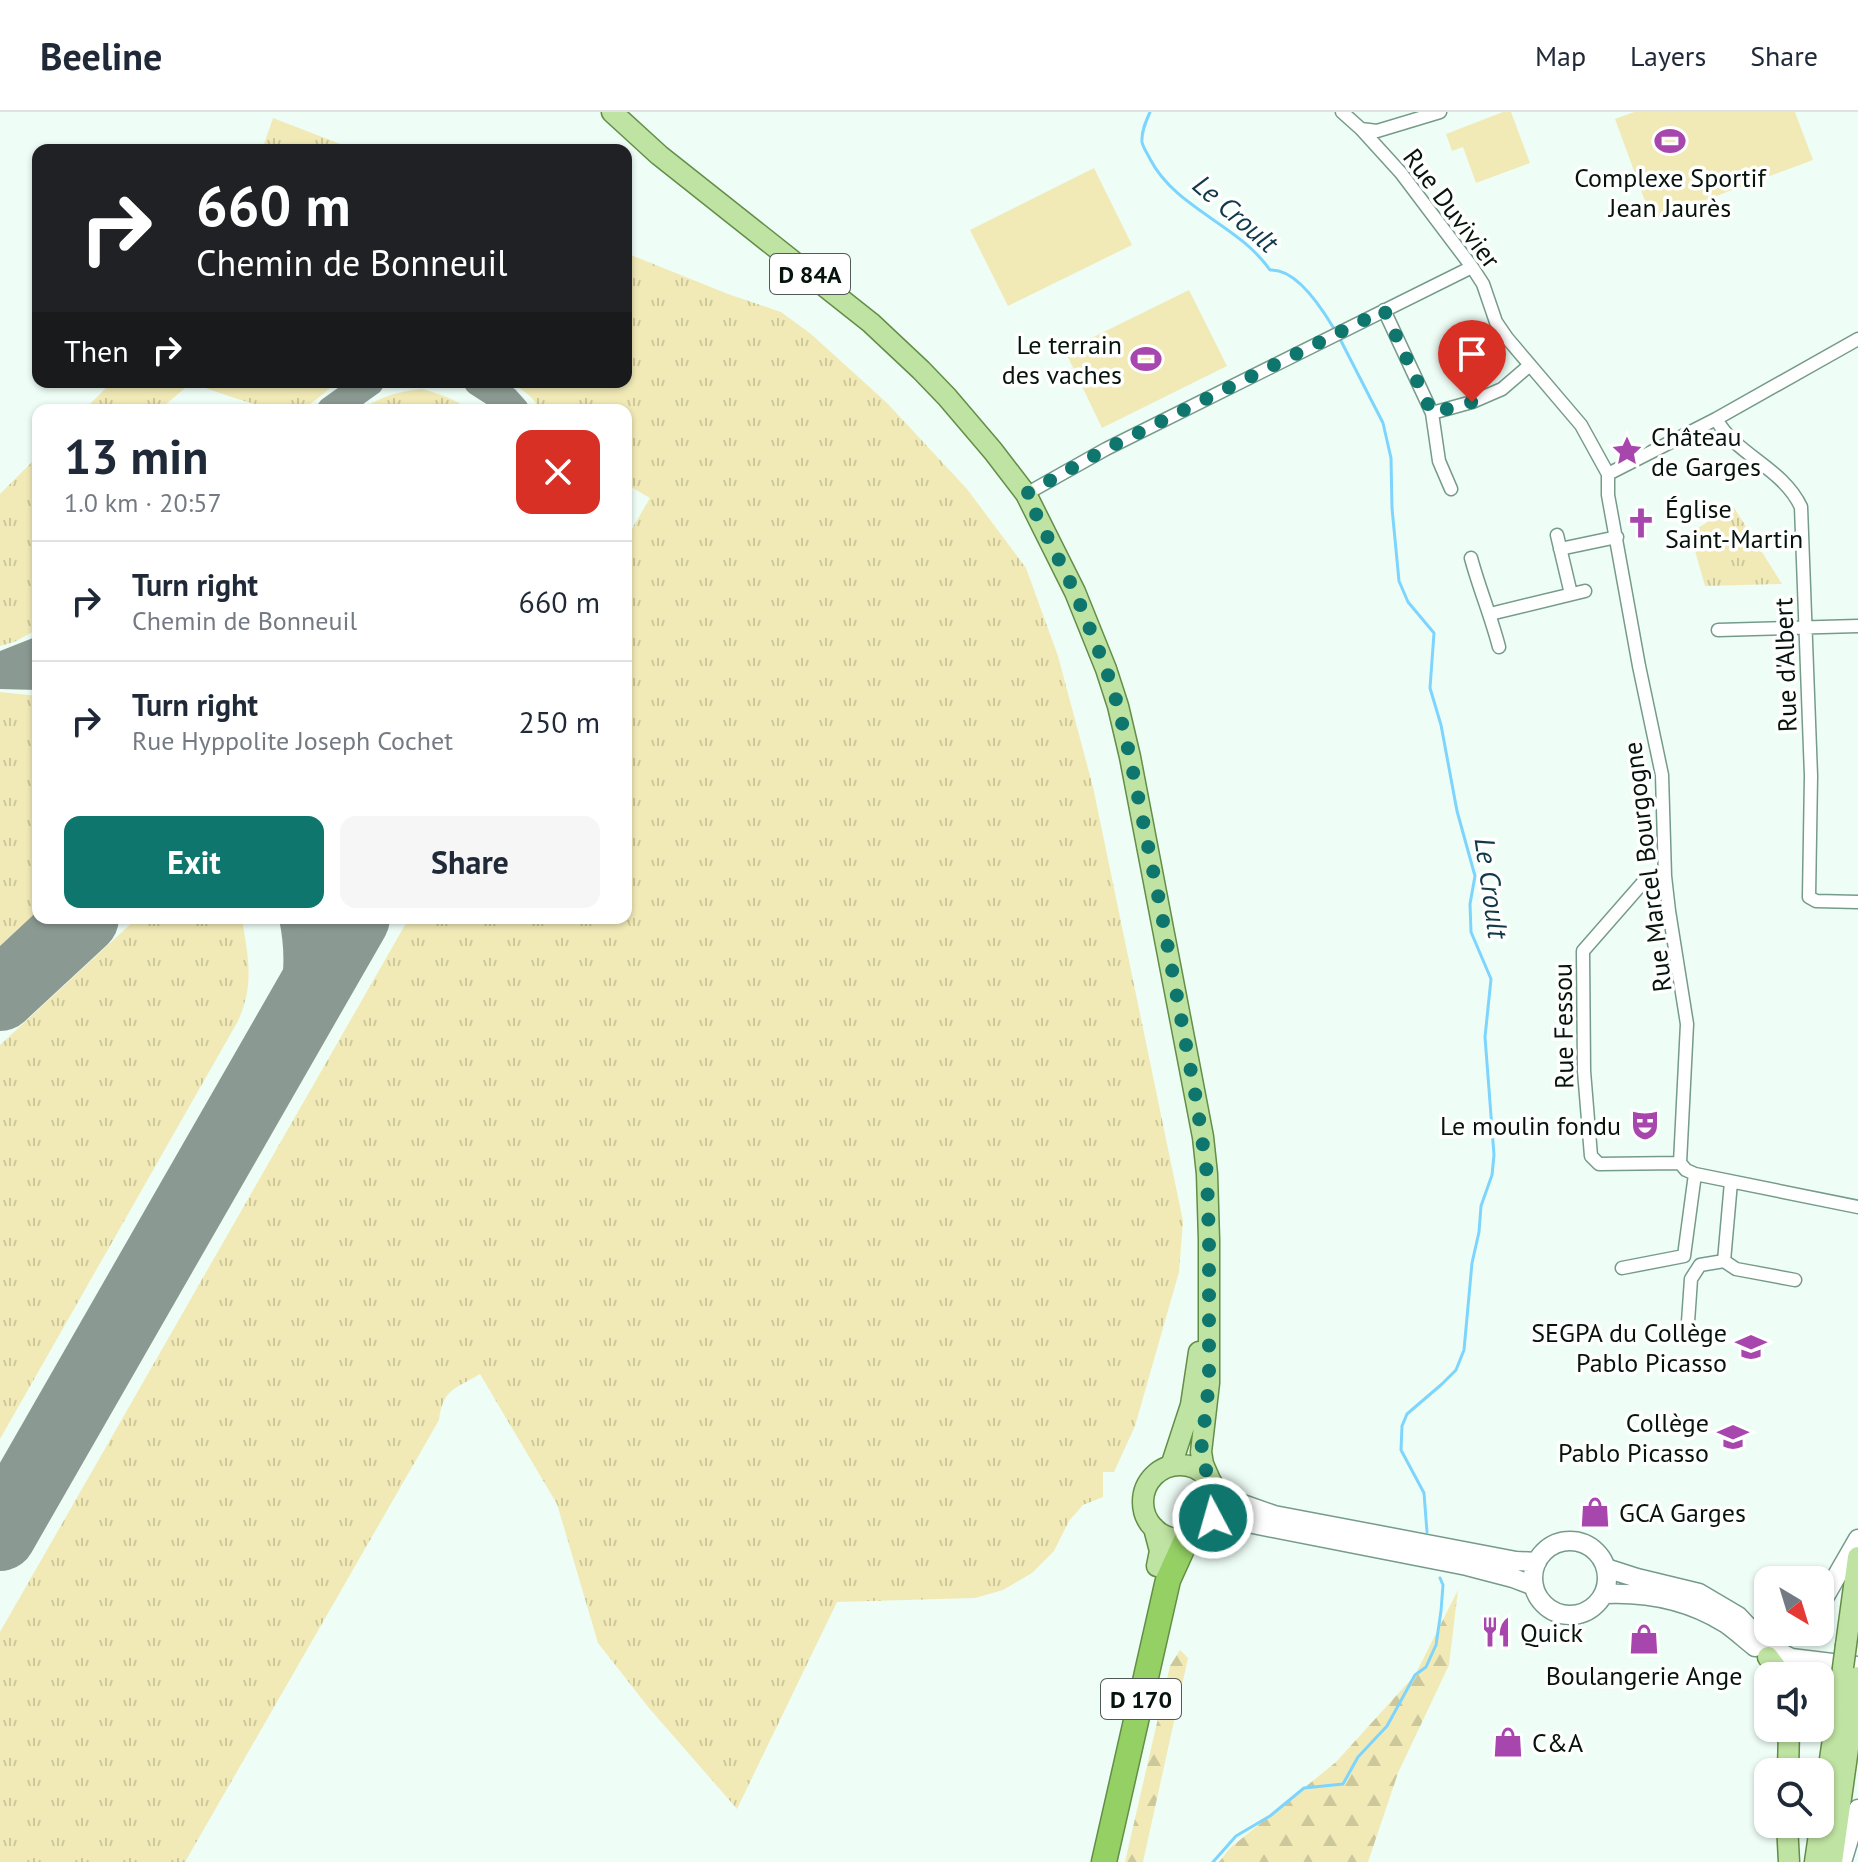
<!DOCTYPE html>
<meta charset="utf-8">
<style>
body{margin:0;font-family:"PT Sans",sans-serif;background:#f6f6f7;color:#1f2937;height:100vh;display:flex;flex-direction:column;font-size:30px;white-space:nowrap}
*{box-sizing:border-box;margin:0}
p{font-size:26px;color:#747a83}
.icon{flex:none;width:44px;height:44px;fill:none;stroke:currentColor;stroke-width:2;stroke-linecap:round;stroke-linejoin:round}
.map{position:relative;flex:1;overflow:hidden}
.side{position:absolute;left:32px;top:292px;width:600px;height:520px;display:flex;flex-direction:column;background:#fff;border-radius:16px;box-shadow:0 2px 6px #0004}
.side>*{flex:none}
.hud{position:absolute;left:32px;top:32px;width:600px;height:244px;border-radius:16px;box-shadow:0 2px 6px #0004;background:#202124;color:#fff;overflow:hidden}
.needle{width:52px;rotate:142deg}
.fabs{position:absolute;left:1754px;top:1454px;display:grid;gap:16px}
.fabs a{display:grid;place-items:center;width:80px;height:80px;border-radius:16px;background:#fff;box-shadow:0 2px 6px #0004;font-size:40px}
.pin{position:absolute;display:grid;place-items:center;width:68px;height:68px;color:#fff;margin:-82px -34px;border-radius:50% 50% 50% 0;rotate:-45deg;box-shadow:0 0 8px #0007}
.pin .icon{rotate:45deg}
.me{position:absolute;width:88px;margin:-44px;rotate:354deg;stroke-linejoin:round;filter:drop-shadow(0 0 6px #0008)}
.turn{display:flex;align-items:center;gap:28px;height:168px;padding:0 32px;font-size:36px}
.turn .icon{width:104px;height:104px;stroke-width:2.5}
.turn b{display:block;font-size:56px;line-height:68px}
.then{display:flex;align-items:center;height:76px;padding:0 32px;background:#0003;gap:16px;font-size:30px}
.round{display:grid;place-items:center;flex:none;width:84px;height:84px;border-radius:16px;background:#f6f6f7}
.head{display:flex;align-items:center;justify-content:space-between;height:136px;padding:0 32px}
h1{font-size:48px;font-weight:800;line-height:60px}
.cta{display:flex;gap:16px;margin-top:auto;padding:16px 32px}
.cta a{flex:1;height:92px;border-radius:16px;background:#0f766e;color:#fff;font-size:32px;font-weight:800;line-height:92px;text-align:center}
.cta a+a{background:#f6f6f7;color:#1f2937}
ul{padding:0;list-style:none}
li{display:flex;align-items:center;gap:24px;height:120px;padding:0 32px;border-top:2px solid #e0e1e3}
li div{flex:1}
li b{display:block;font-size:30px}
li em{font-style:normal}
header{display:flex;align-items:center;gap:48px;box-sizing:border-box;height:112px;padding:0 40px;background:#fff;border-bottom:2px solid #e0e1e3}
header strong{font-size:38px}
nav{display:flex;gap:44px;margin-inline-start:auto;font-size:28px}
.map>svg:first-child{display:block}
</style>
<header>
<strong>Beeline</strong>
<nav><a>Map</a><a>Layers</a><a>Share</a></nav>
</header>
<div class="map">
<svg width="1858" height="1750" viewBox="0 0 1858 1750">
<defs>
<pattern id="grass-tufts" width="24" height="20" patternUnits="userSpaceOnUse" patternTransform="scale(2)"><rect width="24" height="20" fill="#f1eab7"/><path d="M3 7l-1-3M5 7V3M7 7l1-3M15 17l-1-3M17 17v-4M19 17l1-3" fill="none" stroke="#cdc89c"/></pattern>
<pattern id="forest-firs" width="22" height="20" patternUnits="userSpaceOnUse" patternTransform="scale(2)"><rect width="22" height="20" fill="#f1eab7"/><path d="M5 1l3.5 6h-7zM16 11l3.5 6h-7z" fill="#cdc89c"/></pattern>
</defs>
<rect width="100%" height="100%" fill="#eefef6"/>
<!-- grass -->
<path fill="url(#grass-tufts)" d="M 273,6 L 356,38 L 262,38 Z
M 626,141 L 728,182 L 781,200 L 811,222 L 887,291 L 967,377 L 1026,456 L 1058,544 L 1093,675 L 1183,1109 L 1179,1160 L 1135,1314 L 1114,1360 L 1103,1360 L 1103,1385 L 1083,1393 L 1069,1409 L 1054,1439 L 1032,1461 L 1003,1478 L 975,1486 L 837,1490 L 737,1697 L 649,1596 L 598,1531 L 557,1392 L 480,1262 C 455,1277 443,1277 439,1308 L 185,1750 L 0,1750 L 0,1520 L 409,806 L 626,806 L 626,427 L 650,386 L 626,372 L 626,298 L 542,298 L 530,284 L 512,270 L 626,270 Z
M 112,270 L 338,270 C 326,278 315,291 302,296 C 278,305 217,279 191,271 L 159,298 L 84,298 Z
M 422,277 C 439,282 455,286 468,298 L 361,298 C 382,284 396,280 422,277 Z
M 38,344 L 38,517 L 14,530 L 0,534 L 0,382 Z
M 1733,394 L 1782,472 L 1705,474 L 1690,421 Z
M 0,580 L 38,584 L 38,799 L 0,834 Z
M 137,806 L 242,806 C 248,846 255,871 238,909 L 0,1327 L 0,933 Z"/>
<!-- forest -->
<path fill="url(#forest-firs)" d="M 1458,1478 L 1449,1553 L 1398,1661 L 1368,1750 L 1219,1750 L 1230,1736 L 1336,1650 L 1415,1563 Z
M 1180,1538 L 1188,1546 L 1143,1750 L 1125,1750 L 1170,1554 Z"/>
<!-- pitch -->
<path fill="#f1eab7" d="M 1503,0 L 1511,0 L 1530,51 L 1476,71 L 1463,35 L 1452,39 L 1446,22 Z
M 1634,0 L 1795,0 L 1813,48 L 1652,108 L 1615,7 Z
M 1094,56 L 1132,133 L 1008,194 L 970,118 Z
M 1189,178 L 1227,254 L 1102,316 L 1065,239 Z"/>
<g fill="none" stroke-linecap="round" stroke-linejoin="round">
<!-- stream -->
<path stroke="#7dd5fd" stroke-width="3" d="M 1150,0 C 1146,9 1141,20 1142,30 C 1143,36 1148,42 1150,47 C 1176,97 1238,112 1270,158 C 1296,156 1321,195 1333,215
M 1339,225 L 1383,311 L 1391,346 L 1392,396 L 1399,469 L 1408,490 L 1434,521 L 1430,576 L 1441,613 L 1457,699 L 1475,764 L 1470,792 L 1471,820 L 1491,867 L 1485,925 L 1494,1043 L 1492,1063 L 1481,1094 L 1479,1120 L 1472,1151 L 1464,1238 L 1456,1258 L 1442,1272 L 1407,1302 L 1402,1314 L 1401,1338 L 1424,1381 L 1427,1420
M 1213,1750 L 1236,1724 L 1270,1704 L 1304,1676 L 1343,1672 L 1358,1645 L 1387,1614 L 1415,1563 L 1426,1555 L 1436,1533 L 1441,1499 L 1443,1473 L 1440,1466"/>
<!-- taxiway -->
<path stroke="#8a9992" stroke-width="28" d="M 478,270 L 506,288 L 515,298
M 331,298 L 370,270
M 0,554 L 38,539
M 0,563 L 38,564
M 313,877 C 321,851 324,833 315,806
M 282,932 C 295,887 303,854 293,806"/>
<!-- runway -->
<path stroke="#8a9992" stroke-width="72" d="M 0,883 L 83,806
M 0,1423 L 354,806"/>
<!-- street casing -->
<g stroke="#769b8a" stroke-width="15">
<path id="street" d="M 1342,0 L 1361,17 L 1401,61 L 1472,155 L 1483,172 L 1496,210 L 1507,226 L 1581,313 L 1608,362 L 1608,383 L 1639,554 L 1662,663 L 1665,764 L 1669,799 L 1687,912 L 1680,1051
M 1361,17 L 1377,19 L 1440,0
M 1384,198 L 1432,301 L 1439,349 L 1451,377
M 1432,301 L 1472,290 L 1502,277 L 1530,253
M 1716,307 C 1736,343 1783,356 1801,395 L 1811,664 L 1809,785 L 1816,789 L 1858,790
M 1608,362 L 1716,307 L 1858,227
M 1026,382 L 1106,337 L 1472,155
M 1557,423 L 1571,482
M 1560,437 L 1617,425
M 1471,446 C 1479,476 1491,504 1499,535
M 1490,502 L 1585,479
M 1718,518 L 1858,514
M 1665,764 L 1646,767 L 1583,839 L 1584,959 L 1591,1044 L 1599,1052 L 1680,1051 L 1686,1058 L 1695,1062 L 1858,1095
M 1724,1149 L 1736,1157 L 1795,1168
M 1622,1156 L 1684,1144 L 1695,1062
M 1688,1210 L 1691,1167 L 1700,1153 L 1724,1149 L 1731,1070"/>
</g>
<!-- secondary casing -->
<g stroke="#769b8a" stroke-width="21">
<path id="secondary" d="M 1215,1377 L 1234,1389 L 1274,1403 L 1516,1449 L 1537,1450
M 1208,1414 L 1230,1409 L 1248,1411 L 1467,1454 L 1513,1466 L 1534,1474
M1533 1466a37 37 0 1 1 74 0a37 37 0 1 1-74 0Z
M 1606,1456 L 1637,1466 L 1699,1481 L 1738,1504 L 1755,1522 L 1772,1536 L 1791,1546 L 1858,1554
M 1604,1482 C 1647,1480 1688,1488 1725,1511 C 1735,1518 1745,1527 1755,1535
M 1820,1493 L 1858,1427
M 1842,1750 L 1858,1697"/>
</g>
<!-- primary casing -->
<g stroke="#628e46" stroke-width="23">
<path id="primary" d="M 612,0 L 659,43 L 871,211 L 921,258 L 947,285 L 993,339 L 1026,382 L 1075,480 L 1106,557 L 1118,594 L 1130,645 L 1203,1025 L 1207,1062 L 1209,1128 L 1209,1271 L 1201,1340 L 1203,1352 L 1210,1368
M1143 1390a37 37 0 1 1 74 0a37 37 0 1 1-74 0Z
M 1171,1354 L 1191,1293 L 1199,1240
M 1154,1416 L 1160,1439 L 1157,1454
M 1846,1533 L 1858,1445
M 1768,1545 L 1782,1564
M 1788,1660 L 1789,1616
M 1787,1712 L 1789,1750
M 1815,1750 L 1839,1586
M 1832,1750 L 1855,1587"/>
</g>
<!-- highway casing -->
<g stroke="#628e46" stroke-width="27">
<path id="highway" d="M 1104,1750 L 1168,1468 L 1187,1426"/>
</g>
<!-- street -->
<use href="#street" stroke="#fff" stroke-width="12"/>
<!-- secondary -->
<use href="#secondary" stroke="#fff" stroke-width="18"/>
<!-- primary -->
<use href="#primary" stroke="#bfe3a2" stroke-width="20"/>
<!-- highway -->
<use href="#highway" stroke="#94d064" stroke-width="24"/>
<!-- primary-bridge casing -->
<g stroke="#628e46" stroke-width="23" stroke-linecap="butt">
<path id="primary-bridge" d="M 1839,1586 L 1846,1533
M 1855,1587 L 1858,1565"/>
</g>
<!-- primary-bridge -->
<use href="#primary-bridge" stroke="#bfe3a2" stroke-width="20"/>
</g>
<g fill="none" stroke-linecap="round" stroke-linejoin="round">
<!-- route -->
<path stroke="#0f766e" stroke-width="14" stroke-dasharray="0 25.2" d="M 1213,1406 L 1217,1387 L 1215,1377 L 1203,1352 L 1201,1340 L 1209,1271 L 1209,1128 L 1207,1062 L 1197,992 L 1160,793 L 1130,645 L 1118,594 L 1106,557 L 1075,480 L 1026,382 L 1106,337 L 1384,198 L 1432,301 L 1472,290"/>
</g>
<!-- icons -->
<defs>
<g id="stadium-bare" transform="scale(2.4)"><path d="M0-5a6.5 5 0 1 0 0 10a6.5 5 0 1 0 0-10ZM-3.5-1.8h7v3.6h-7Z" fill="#a747ae" stroke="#fff" stroke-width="2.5" paint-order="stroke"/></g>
<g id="sight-bare" transform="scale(2.4)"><path d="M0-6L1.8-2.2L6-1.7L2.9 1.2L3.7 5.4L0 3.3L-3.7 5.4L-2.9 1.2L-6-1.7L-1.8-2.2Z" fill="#a747ae" stroke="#fff" stroke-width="2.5" paint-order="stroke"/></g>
<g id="church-bare" transform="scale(2.4)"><path d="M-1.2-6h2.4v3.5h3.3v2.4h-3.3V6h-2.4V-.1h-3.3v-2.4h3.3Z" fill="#a747ae" stroke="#fff" stroke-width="2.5" paint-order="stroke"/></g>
<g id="theatre-bare" transform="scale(2.4)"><path d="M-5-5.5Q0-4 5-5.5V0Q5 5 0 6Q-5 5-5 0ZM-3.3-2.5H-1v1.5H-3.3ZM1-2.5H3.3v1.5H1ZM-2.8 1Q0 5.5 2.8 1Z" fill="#a747ae" stroke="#fff" stroke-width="2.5" paint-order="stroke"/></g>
<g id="school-bare" transform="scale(2.4)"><path d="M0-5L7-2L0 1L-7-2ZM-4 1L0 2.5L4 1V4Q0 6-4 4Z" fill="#a747ae" stroke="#fff" stroke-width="2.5" paint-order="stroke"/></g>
<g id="shop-bare" transform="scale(2.4)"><path d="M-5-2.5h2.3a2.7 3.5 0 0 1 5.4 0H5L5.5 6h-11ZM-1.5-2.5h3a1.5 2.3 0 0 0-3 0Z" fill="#a747ae" stroke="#fff" stroke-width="2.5" paint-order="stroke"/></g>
<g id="restaurant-bare" transform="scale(2.4)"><path d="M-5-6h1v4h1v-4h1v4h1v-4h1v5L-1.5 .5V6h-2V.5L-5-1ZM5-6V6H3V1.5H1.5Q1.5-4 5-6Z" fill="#a747ae" stroke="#fff" stroke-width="2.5" paint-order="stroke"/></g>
</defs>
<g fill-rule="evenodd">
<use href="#stadium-bare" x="1670" y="29"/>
<use href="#stadium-bare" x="1146" y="247"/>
<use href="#sight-bare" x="1627" y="339"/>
<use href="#church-bare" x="1641" y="411"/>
<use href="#theatre-bare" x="1645" y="1013"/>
<use href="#school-bare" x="1751" y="1235"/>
<use href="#school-bare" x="1733" y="1325"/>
<use href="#shop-bare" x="1595" y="1400"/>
<use href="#restaurant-bare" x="1496" y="1520"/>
<use href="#shop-bare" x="1644" y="1527"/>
<use href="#shop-bare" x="1508" y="1630"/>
</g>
<g text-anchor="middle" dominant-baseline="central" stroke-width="7" stroke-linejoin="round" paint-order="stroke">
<!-- shield labels -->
<g fill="#fff" stroke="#515a56" stroke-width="2">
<rect x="770" y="142" width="80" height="40" rx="6"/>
<rect x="1101" y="1567" width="80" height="40" rx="6"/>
</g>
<g font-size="24" font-weight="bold" fill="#06140d">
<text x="810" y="162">D 84A</text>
<text x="1141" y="1587">D 170</text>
</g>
<!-- poi labels -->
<g font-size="26" fill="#06140d" stroke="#fff" text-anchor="start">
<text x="1670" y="65" text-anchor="middle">Complexe Sportif<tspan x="1670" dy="30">Jean Jaurès</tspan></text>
<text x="1122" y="232" text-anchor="end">Le terrain<tspan x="1122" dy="30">des vaches</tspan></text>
<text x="1651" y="324">Château<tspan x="1651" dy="30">de Garges</tspan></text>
<text x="1665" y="396">Église<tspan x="1665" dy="30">Saint-Martin</tspan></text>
<text x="1621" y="1013" text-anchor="end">Le moulin fondu</text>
<text x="1727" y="1220" text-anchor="end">SEGPA du Collège<tspan x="1727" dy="30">Pablo Picasso</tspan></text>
<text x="1709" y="1310" text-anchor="end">Collège<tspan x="1709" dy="30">Pablo Picasso</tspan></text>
<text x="1619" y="1400">GCA Garges</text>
<text x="1520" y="1520">Quick</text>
<text x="1644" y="1563" text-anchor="middle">Boulangerie Ange</text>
<text x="1532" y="1630">C&amp;A</text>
</g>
<!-- street labels -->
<g font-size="26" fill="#06140d" stroke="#fff">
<text transform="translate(1452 96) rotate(53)">Rue Duvivier</text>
<text transform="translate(1785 553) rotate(-92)">Rue d'Albert</text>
<text transform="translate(1647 755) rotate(-97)">Rue Marcel Bourgogne</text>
<text transform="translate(1563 914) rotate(-91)">Rue Fessou</text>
</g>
<!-- water labels -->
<g font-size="28" font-style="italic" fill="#103949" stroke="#fff">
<text transform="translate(1236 101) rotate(41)">Le Croult</text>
<text transform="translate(1492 776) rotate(82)">Le Croult</text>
</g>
</g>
</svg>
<div class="fabs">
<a><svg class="needle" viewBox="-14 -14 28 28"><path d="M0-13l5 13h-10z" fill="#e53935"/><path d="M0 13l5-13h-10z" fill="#747a83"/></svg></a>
<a><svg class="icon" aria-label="sound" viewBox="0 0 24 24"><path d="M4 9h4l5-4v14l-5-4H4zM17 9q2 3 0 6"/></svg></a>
<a><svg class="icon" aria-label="search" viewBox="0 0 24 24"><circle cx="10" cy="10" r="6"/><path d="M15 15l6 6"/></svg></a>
</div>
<div class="pin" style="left:1472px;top:290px;background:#d93025"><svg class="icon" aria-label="arrive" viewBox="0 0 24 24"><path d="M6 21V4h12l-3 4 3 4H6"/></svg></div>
<svg class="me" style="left:1213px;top:1406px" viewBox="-20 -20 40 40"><circle r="17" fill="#0f766e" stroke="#fff" stroke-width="3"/><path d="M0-11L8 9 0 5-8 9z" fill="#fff"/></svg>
<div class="hud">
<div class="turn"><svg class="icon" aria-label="right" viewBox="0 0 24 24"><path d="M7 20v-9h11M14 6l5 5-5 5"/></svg><div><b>660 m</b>Chemin de Bonneuil</div></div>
<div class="then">Then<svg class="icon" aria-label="right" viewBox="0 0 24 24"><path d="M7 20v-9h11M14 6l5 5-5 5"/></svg></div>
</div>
<section class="side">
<div class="head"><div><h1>13 min</h1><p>1.0 km · 20:57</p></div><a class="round" style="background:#d93025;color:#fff"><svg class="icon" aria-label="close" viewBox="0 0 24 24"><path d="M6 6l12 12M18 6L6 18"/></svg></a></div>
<ul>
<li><svg class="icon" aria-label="right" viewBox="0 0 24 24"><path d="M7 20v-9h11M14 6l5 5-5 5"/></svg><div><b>Turn right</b><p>Chemin de Bonneuil</p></div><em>660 m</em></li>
<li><svg class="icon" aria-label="right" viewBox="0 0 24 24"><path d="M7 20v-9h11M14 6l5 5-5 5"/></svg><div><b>Turn right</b><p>Rue Hyppolite Joseph Cochet</p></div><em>250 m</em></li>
</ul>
<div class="cta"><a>Exit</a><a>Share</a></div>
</section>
</div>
